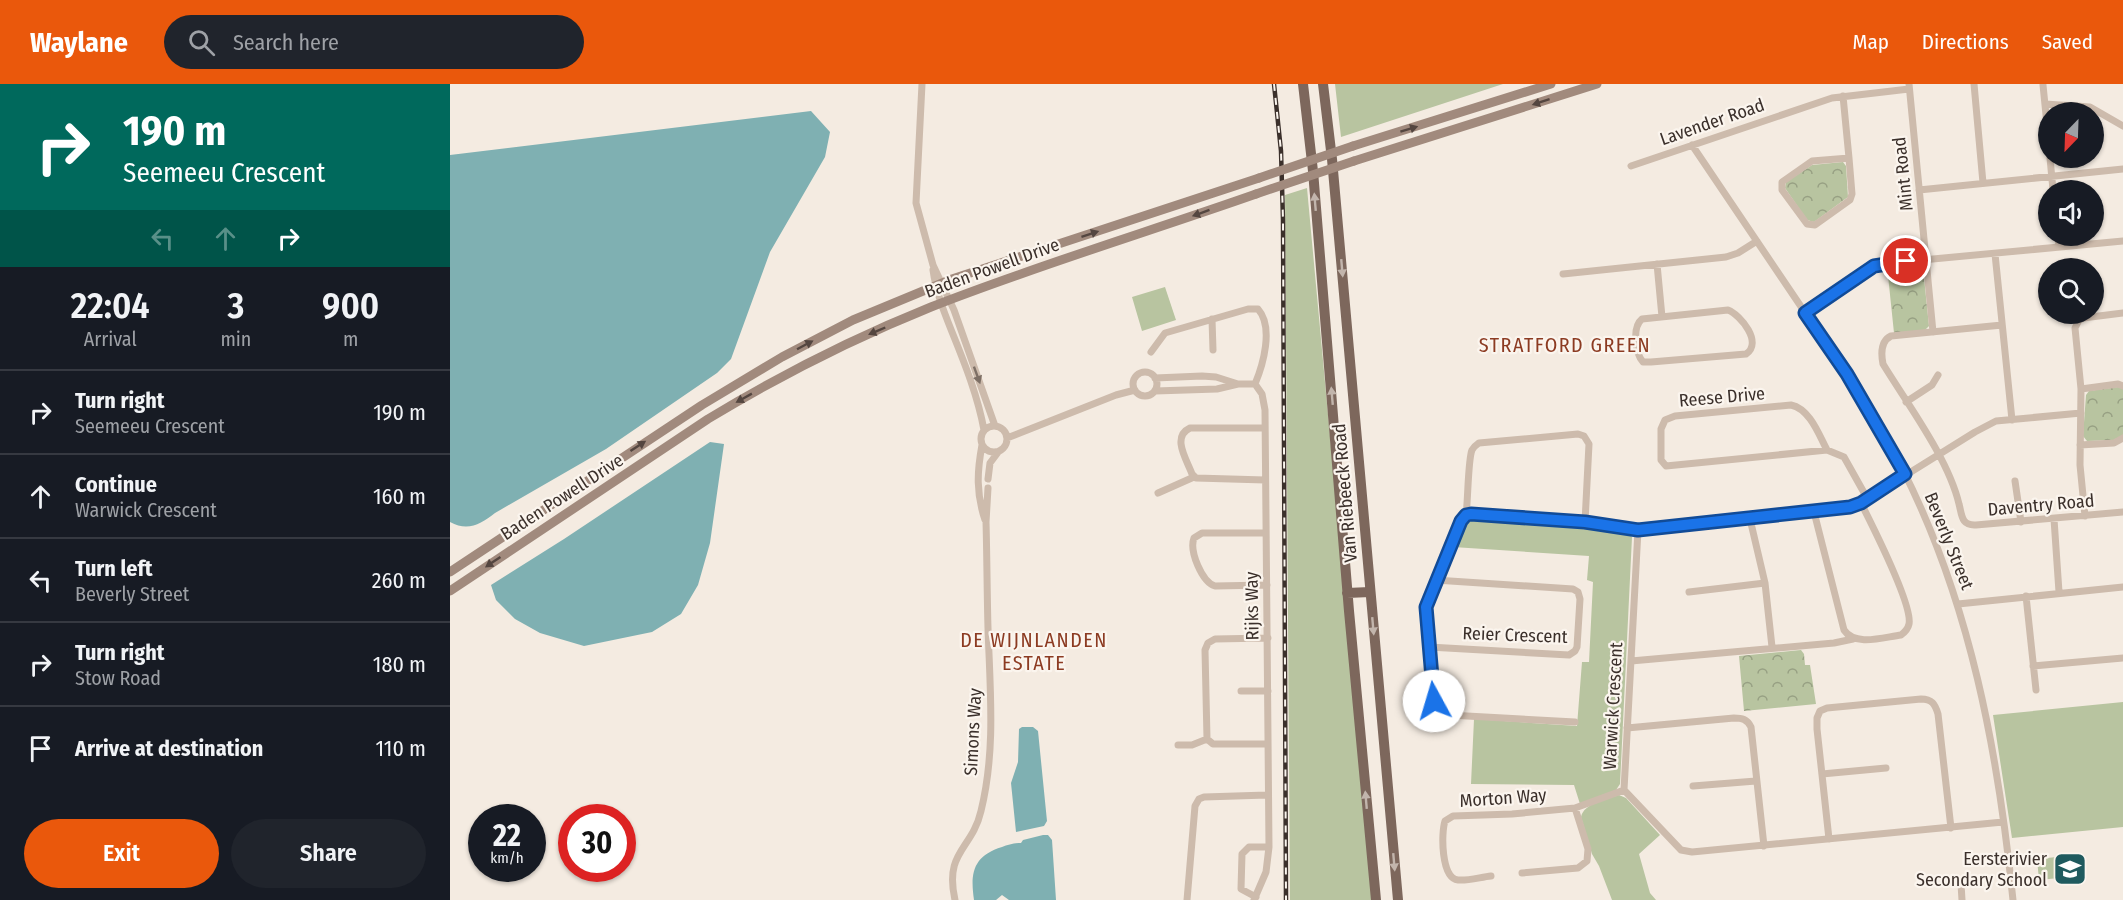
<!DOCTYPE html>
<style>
body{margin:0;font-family:"Fira Sans Condensed",sans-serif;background:#20242c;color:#f1f3f6;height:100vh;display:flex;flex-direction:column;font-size:22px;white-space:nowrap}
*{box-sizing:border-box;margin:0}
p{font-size:20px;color:#9ea1a6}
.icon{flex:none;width:33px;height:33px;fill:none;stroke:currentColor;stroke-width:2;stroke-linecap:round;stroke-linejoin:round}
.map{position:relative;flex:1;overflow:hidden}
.details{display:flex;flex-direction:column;background:#171b24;width:450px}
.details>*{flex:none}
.top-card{background:#00695c;color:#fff;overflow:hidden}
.needle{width:39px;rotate:203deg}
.fabs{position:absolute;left:1588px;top:18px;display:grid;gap:12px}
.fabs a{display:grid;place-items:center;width:66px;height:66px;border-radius:50%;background:#171b24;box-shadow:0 2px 4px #0004;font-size:30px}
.speed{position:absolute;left:18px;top:720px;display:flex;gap:12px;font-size:30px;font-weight:700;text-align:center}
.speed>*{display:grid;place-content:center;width:78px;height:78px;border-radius:50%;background:#171b24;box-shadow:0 2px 4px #0004;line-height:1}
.speed small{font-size:15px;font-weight:400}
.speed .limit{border:9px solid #d22;background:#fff;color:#111}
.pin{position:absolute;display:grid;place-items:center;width:51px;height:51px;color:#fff;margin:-26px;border:3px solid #fff;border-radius:50%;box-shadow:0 2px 6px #0007}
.me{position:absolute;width:66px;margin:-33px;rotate:354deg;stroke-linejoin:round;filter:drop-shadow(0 0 4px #0008)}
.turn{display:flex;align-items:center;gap:21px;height:126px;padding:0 24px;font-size:27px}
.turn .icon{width:78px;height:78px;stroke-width:2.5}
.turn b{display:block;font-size:42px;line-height:51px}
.lanes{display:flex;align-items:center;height:57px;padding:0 24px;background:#0003;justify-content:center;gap:30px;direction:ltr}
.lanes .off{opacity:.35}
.eta{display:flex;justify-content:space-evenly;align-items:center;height:102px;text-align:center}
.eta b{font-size:36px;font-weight:600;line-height:42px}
.cta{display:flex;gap:12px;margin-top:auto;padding:12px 24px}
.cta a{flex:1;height:69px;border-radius:36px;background:#ea580c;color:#fff;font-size:24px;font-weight:600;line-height:69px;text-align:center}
.cta a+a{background:#20242c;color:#f1f3f6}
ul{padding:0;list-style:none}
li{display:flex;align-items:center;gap:18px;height:84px;padding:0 24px;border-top:2px solid #363941}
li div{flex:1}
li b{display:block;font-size:22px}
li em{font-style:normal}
header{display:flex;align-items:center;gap:36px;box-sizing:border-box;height:84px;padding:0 30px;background:#ea580c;color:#fff}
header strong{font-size:28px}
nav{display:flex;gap:33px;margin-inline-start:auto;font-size:21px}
.search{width:420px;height:54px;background:#20242c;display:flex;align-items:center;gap:15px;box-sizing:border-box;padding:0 21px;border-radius:33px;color:#9ea1a6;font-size:22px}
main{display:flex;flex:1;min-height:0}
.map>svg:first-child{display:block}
</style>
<header>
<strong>Waylane</strong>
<div class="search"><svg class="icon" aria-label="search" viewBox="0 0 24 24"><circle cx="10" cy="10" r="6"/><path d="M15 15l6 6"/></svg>Search here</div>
<nav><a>Map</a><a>Directions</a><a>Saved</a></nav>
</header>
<main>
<section class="details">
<div class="top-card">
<div class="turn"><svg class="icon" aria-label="right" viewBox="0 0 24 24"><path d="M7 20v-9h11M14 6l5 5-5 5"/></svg><div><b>190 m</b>Seemeeu Crescent</div></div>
<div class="lanes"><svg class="icon off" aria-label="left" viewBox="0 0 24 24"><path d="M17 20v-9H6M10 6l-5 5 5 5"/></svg><svg class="icon off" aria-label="ahead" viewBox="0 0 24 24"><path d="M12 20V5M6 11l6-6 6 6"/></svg><svg class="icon" aria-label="right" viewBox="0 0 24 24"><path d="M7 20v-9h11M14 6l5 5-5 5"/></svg></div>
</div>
<div class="eta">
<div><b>22:04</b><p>Arrival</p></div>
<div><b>3</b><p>min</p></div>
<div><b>900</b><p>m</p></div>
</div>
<ul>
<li><svg class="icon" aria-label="right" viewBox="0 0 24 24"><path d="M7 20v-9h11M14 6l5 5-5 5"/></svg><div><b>Turn right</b><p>Seemeeu Crescent</p></div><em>190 m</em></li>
<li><svg class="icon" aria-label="ahead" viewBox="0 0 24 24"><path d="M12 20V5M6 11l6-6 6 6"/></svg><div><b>Continue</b><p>Warwick Crescent</p></div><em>160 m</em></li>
<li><svg class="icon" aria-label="left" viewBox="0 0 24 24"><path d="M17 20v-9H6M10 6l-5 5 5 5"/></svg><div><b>Turn left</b><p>Beverly Street</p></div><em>260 m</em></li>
<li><svg class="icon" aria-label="right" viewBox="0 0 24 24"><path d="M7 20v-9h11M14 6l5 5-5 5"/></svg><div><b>Turn right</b><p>Stow Road</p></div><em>180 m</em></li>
<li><svg class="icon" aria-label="arrive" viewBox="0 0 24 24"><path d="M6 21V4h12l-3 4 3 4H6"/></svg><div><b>Arrive at destination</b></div><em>110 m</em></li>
</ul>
<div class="cta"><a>Exit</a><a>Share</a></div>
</section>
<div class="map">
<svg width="1673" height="816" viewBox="0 0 1673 816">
<defs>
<pattern id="forest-crowns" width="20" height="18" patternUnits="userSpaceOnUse" patternTransform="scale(1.5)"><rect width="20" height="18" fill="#b8c4a0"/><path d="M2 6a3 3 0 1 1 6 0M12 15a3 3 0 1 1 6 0" fill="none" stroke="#97a083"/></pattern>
</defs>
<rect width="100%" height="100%" fill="#f4ebe1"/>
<!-- green -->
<path fill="#b8c4a0" d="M 885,0 L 1053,0 L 891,53 Z
M 857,104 L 923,816 L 840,816 L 835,111 Z
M 715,203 L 726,236 L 692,247 L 682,213 Z
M 1020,434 L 1148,442 L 1177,448 L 1182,453 L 1170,700 L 1166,706 L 1130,720 L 1124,701 L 1021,700 L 1024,635 L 1127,642 L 1132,578 L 1139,578 L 1143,498 L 1137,496 L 1139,472 L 1003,463 L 1014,438 Z
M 1673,618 L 1673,743 L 1562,754 L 1543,631 Z
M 1169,711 L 1176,714 L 1210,751 L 1189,770 L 1200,809 L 1206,816 L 1162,816 L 1149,782 L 1142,770 L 1131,733 C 1134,719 1157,715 1169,711 Z
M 1627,771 L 1629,792 L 1589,796 L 1587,775 Z"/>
<!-- forest -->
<path fill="url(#forest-crowns)" d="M 1393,78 L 1396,82 L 1398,113 L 1364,138 L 1357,136 L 1335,104 L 1336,98 L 1362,81 Z
M 1468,179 L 1473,184 L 1479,242 L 1475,246 L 1444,249 L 1437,182 Z
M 1668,303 L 1673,304 L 1673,352 L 1666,356 L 1637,357 L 1633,352 L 1636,311 L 1639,307 Z
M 1351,566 L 1354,570 L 1355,581 L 1360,581 L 1366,620 L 1294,627 L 1289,572 Z"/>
<!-- water -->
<path fill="#7fb0b2" d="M 361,27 L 380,48 L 375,73 L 320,168 L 281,275 L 267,289 L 156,365 L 45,429 C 31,440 18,448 0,438 L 0,71 Z
M 260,358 L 274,360 L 260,459 L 248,501 L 231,530 L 202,548 L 134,562 L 90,549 L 65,535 L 46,516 L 41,501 L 114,455 Z
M 572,643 L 583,643 L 588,647 L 597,737 L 594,742 L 566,748 L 561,699 L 568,678 L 569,645 Z
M 593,751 L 598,751 L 602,756 L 606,816 L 559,816 L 552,811 L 546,816 L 524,816 C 520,789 523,772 552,763 C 558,761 564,759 571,759 L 573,756 Z"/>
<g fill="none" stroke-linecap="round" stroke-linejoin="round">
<!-- street -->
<path stroke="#cdbbac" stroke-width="7" d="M 472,0 L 466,119 L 483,181 L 504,226 L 545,342
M 1459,0 L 1483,248
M 1524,0 L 1533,99
M 1593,1 L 1599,61
M 1393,12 L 1399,74
M 1595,20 L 1640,23 L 1673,42
M 1242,61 C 1280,117 1318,173 1356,230 C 1390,279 1425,330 1452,384 C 1520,518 1548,667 1563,816
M 1399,74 L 1402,110 L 1400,116 L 1365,141 L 1357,140 L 1332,106 L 1332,98 L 1362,77 Z
M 1600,74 L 1603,106
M 1181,82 L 1382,14 L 1459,5
M 1469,106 L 1673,85
M 1608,152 L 1609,163
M 1545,170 L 1562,336
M 1207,180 L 1212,233
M 483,186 C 486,208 494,228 502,248 C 515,280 528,313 534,346
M 1113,190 L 1276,173 L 1288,169 L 1307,157
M 1278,226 C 1291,231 1313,259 1296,270 L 1201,278 L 1193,278 C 1185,269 1182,243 1192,235 Z
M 1355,229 L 1430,180 L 1673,157
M 762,235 L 763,266
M 1552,241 L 1441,252 C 1431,257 1431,270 1433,280 C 1458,321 1498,374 1509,420 C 1512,431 1511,442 1526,441 L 1673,428
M 701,268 L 715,249 L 798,225 L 808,225 C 824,243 813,281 805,300
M683 300a12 12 0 1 1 24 0a12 12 0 1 1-24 0Z
M 705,294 L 752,292 L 766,293 L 788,300 L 805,300
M 1631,305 L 1668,300 L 1673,302
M 705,307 L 767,305 L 788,300
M 1456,318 L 1482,301 L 1488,291
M531 355a13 13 0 1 1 26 0a13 13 0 1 1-26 0Z
M 557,354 L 666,311 L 685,306
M 532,361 C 527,388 526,409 535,436
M 1630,361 L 1664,359 L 1673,354
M 1377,366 C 1369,351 1360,325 1341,321 L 1225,332 L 1215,336 L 1211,345 L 1211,376 L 1216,382 L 1377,366 L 1394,373 L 1417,414
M 538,395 L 540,379 L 549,367
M 815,396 L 746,394 L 742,390 C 737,376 721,353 740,344 L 815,344
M 1565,397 L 1571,438
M 708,409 L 744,393
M 1364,428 L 1394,546 C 1405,563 1434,553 1451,551 C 1455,548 1458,545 1459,540 C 1463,521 1421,439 1411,419
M 1016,431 C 1018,417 1018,375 1022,366 C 1024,362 1026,361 1029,359 L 1128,350 L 1134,352 L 1139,360 L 1135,438
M 1635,432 L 1630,381 L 1631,305 L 1625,244 L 1629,236 L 1633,234 L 1673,229
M 1300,435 L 1315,499 L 1322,563
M 1604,435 L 1609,508
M 1188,446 L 1174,706 L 1231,766 L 1242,768 L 1553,738
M 816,449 L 752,449 L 744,454 C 739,467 752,498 765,502 L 817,501
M 1239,508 L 1315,499
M 1576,512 L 1586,606
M 1508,520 L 1673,503
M 979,563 L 1119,571 L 1125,567 L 1127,563 L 1130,515 L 1128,508 L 1123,505 L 985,496
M 1181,577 L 1384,559 L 1403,555
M 1583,582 L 1673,574
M 791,607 L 818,607
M 1125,638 L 999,631 C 991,629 986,625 984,617 L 976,523 L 1011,437 L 1016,431 L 1021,430 L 1135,438 L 1188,446 L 1389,425 L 1411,419 L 1525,348 L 1546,337 L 1631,329
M 1177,644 L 1284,634 C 1292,634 1297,635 1301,643 L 1314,762
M 817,660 L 763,660 L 757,655 L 755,566 L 758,559 L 765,555 L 818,554
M 728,661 L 742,661 L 757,655
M 1372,690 L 1436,684
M 1243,702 L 1306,697
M 1379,755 L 1367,645 L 1367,634 L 1370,627 L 1377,624 L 1471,615 C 1482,615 1485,620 1488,630 L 1501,744
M 1072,789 L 1128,784 L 1137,777 L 1138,765 L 1125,724
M 1041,792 C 1031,793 1018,797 1008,796 C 991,794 991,749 995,737 L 1003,732 L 1062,730 L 1125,724 L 1174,706
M 1511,800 L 1512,816
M 806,813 L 791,805 L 792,770 L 799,763 L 819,763
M 505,816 C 494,767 522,766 531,727 C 546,666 540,606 538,544 C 537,509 537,473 536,438 L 538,404
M 737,816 L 745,722 L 749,715 L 754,713 L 817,711
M 804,816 L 816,788 L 819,763 L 815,326 L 812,310 L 805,300"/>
<!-- secondary -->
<path stroke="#a18a7d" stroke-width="9" d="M 903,62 L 1101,0
M 904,77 L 1147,0
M 0,488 L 252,321 L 332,273 L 403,236 L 502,195 L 809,94
M 0,507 L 258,335 C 329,292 404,254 481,223 C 588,181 698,148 806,110"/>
<!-- primary -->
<path stroke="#7d675c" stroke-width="10" d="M 853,0 L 863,87 L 899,527 L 926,816
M 873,0 L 882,75 L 948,816
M 897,509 L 920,508"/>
<!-- rail casing -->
<g stroke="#3b302b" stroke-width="4.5">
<path id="rail" d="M 824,0 L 831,67 L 833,136 L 836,816"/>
</g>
<!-- rail -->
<use href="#rail" stroke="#fbf5ee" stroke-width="2" stroke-dasharray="7" stroke-linecap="butt"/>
<!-- secondary-bridge -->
<path stroke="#a18a7d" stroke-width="9" d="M 809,94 L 903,62
M 806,110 L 904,77"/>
</g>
<!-- one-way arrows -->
<defs><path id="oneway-solid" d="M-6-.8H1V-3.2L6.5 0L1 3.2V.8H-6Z" transform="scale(1.5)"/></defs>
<g fill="#544640">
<use href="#oneway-solid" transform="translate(1091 18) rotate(162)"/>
<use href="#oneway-solid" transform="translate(959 45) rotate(-17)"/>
<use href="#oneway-solid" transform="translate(751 129) rotate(160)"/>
<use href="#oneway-solid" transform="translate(640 150) rotate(-18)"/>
<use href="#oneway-solid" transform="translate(427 247) rotate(157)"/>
<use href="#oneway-solid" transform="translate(355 261) rotate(-28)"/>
<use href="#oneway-solid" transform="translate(294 314) rotate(151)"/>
<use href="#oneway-solid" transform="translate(188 362) rotate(-33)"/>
<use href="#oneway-solid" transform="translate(43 478) rotate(146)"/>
</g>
<g fill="#c2b5ac">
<use href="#oneway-solid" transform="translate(865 118) rotate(-95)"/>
<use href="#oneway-solid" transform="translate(892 184) rotate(85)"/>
<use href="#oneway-solid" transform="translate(882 312) rotate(-95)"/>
<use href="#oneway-solid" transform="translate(923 542) rotate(85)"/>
<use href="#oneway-solid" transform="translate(916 716) rotate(-95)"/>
<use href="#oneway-solid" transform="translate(944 778) rotate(85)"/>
</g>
<use fill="#7d6f65" href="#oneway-solid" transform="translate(527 291) rotate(70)"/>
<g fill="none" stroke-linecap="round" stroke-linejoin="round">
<!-- route casing -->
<g stroke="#114b97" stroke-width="15">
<path id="route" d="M 984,617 L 976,523 L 1011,437 L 1016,431 L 1021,430 L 1135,438 L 1188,446 L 1400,423 L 1411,419 L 1455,390 L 1397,290 L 1355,229 L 1424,182 L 1456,177"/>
</g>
<!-- route -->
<use href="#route" stroke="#1a73e8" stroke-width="10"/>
</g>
<!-- icons -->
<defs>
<g id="school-square" transform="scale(1.725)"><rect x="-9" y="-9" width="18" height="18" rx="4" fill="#1f5a5e" stroke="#fbf5ee"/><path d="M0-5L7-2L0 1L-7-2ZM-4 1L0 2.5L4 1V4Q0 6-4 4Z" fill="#fff"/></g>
</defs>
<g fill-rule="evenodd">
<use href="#school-square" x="1620" y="785"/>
</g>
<g text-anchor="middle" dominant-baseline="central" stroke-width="4.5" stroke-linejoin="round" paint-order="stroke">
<!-- street labels -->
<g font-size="18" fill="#3b302b" stroke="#fbf5ee">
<text transform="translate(1262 38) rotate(-19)">Lavender Road</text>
<text transform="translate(1453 90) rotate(-96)">Mint Road</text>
<text transform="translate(542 184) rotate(-20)">Baden Powell Drive</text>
<text transform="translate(1272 313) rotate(-5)">Reese Drive</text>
<text transform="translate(895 409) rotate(-95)">Van Riebeeck Road</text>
<text transform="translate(112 413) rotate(-33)">Baden Powell Drive</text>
<text transform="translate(1591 421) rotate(-5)">Daventry Road</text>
<text transform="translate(1499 457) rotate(68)">Beverly Street</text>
<text transform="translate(802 522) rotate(-91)">Rijks Way</text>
<text transform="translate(1065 551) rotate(2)">Reier Crescent</text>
<text transform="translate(1163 622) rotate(-87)">Warwick Crescent</text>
<text transform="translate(523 648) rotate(-87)">Simons Way</text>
<text transform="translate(1053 714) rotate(-4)">Morton Way</text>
</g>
<!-- poi labels -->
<g font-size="18" fill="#3b302b" stroke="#fbf5ee" text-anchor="end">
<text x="1597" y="775">Eersterivier<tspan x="1597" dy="21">Secondary School</tspan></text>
</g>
<!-- neighbourhood labels -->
<g font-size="20" letter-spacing="1.5" fill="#8c3b22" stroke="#fbf5ee">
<text x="1115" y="261">STRATFORD GREEN</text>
<text x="584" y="556">DE WIJNLANDEN<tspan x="584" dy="23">ESTATE</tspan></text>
</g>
</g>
</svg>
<div class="fabs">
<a><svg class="needle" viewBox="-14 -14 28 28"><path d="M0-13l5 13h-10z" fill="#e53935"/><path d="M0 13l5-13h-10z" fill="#9ea1a6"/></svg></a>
<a><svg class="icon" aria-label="sound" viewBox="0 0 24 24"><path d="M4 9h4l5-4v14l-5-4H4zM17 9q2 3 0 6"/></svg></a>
<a><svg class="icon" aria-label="search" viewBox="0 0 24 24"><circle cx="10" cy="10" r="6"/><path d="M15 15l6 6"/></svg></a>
</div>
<div class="speed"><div>22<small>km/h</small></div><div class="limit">30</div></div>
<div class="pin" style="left:1456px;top:177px;background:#d93025"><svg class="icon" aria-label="arrive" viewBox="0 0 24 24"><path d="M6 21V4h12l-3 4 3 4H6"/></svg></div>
<svg class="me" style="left:984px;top:617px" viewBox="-20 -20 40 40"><circle r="19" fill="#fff"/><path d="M0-13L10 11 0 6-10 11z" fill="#1a73e8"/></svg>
</div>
</main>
